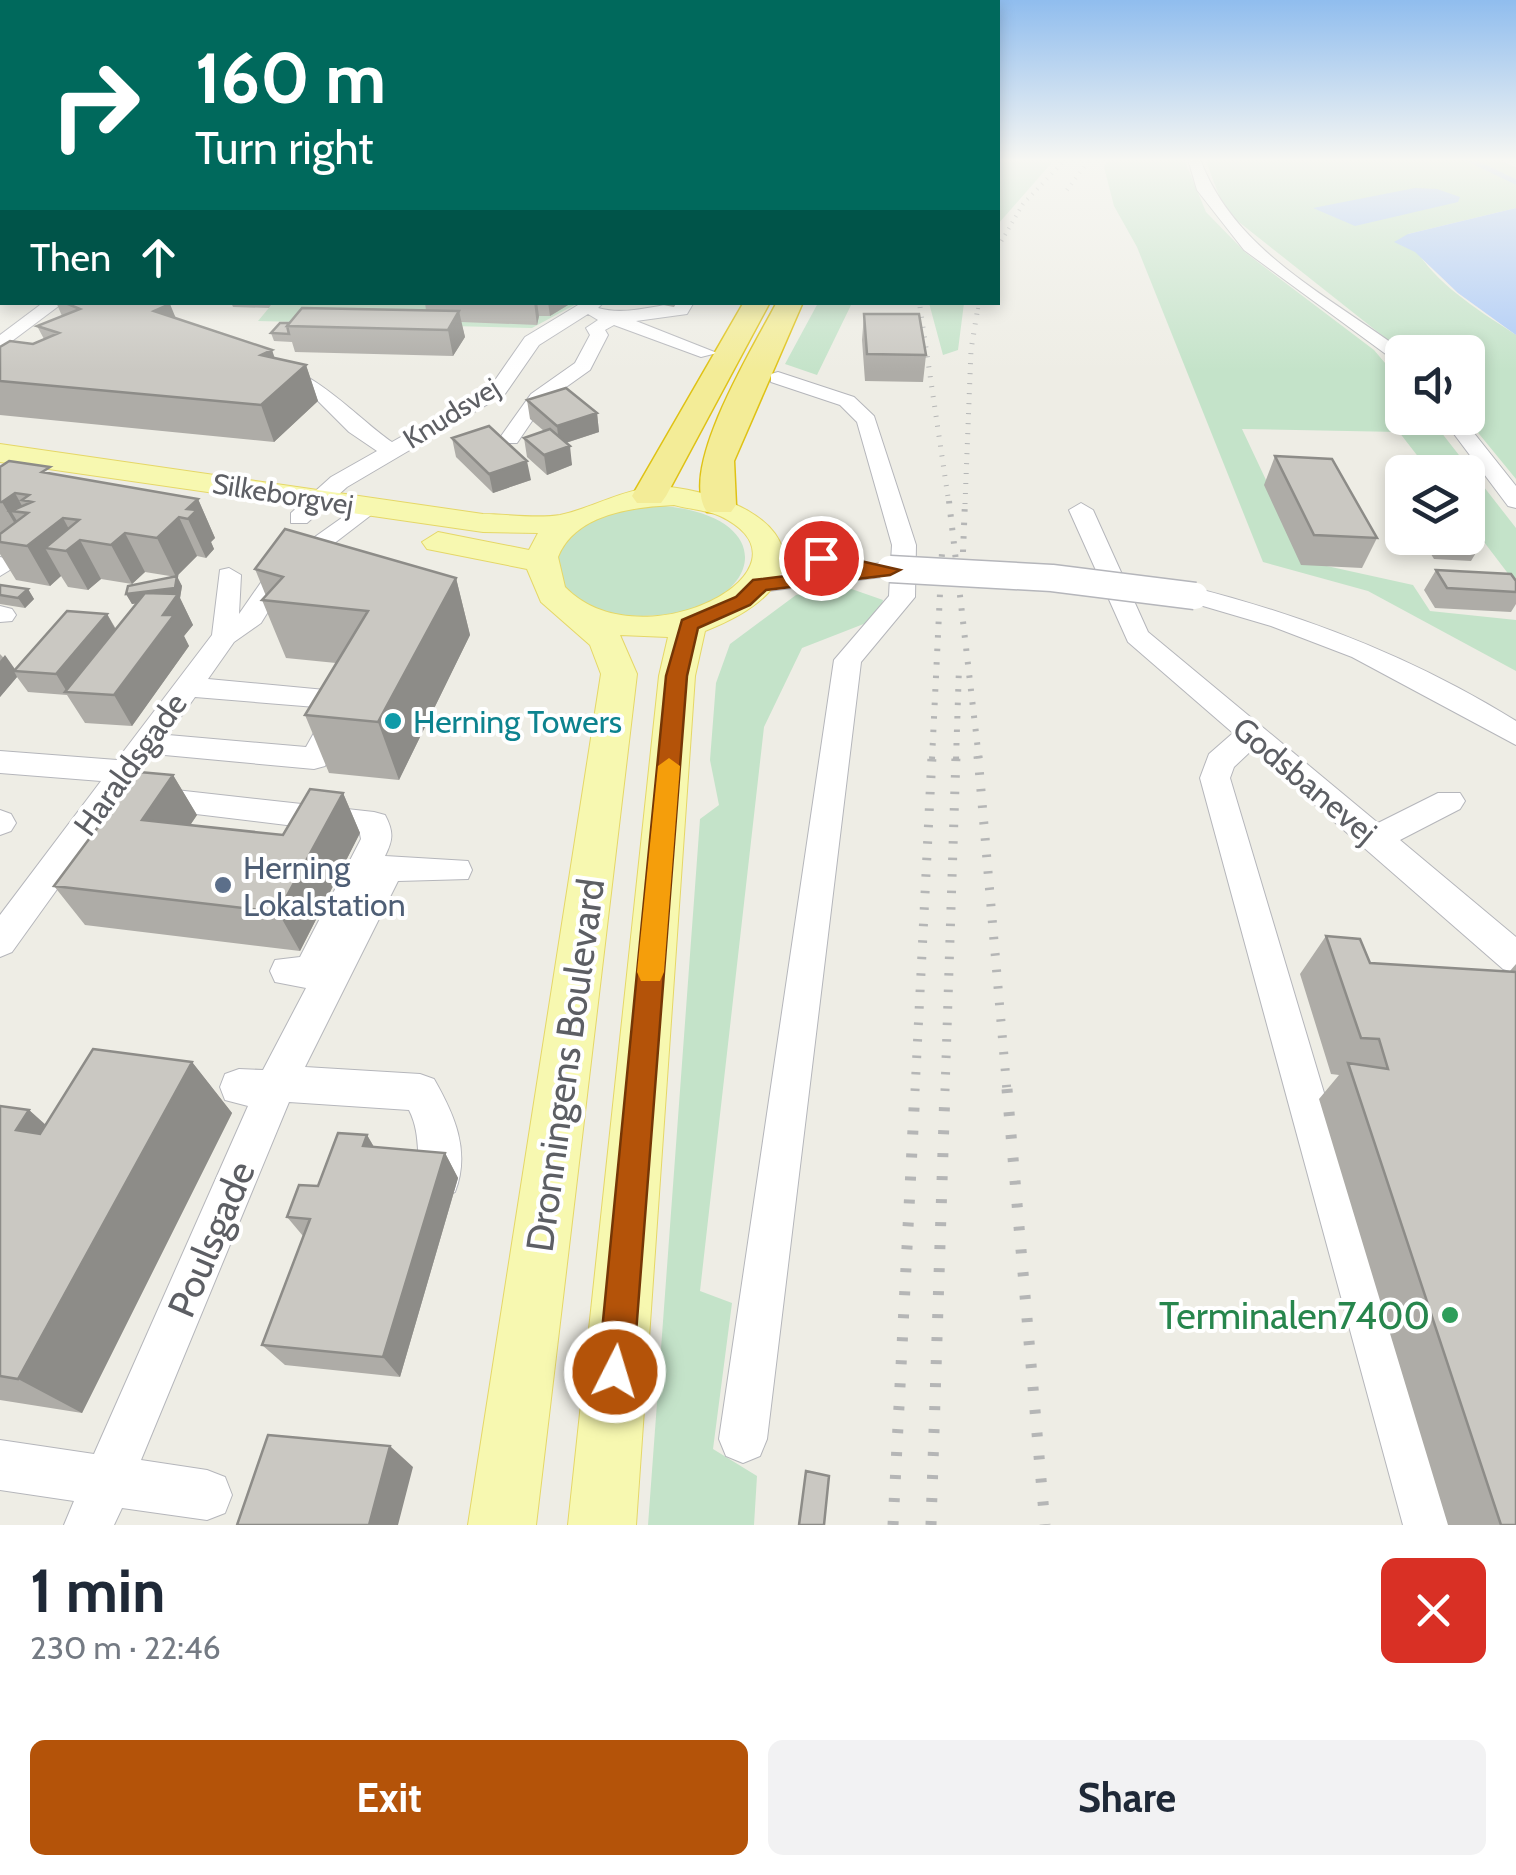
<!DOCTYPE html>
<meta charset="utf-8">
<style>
body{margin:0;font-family:Cabin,sans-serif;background:#f2f2f3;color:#1f2937;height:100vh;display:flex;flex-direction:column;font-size:38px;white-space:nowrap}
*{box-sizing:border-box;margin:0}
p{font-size:32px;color:#747a83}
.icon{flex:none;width:55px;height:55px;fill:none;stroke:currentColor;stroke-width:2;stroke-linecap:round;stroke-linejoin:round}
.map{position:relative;height:1525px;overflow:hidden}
.drawer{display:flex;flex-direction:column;background:#fff;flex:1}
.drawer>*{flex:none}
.guide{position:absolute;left:0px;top:0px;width:1000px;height:305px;box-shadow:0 5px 15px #0003;background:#00695c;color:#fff;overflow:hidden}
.buttons{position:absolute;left:1385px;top:335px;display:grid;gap:20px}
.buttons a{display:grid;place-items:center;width:100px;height:100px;border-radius:15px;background:#fff;box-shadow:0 5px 15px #0003;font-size:50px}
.pin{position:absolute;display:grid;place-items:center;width:85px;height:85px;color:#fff;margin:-42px;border:5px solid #fff;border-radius:50%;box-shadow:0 2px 10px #0007}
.me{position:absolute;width:110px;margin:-55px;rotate:5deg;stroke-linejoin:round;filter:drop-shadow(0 0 8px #0008)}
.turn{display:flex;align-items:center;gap:35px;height:210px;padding:0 30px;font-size:45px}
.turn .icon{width:130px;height:130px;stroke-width:2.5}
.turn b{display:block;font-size:70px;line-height:85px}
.then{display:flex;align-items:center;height:95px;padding:0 30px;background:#0003;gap:20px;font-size:38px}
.round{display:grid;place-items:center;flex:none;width:105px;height:105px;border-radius:15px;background:#f2f2f3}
.overview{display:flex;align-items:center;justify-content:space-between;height:170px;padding:0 30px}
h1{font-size:60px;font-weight:800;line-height:75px}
.primary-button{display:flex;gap:20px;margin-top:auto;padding:20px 30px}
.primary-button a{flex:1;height:115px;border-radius:15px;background:#b45309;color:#fff;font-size:40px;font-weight:800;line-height:115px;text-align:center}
.primary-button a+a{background:#f2f2f3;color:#1f2937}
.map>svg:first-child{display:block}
</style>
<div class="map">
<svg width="1516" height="1525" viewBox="0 0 1516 1525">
<rect width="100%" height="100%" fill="#eeede5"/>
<!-- green -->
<path fill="#c4e3c9" d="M 998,159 L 1055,159 L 998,224 Z
M 1108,159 L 1184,159 L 1206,212 L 1246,253 L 1374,350 L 1402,383 L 1402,418 L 1430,418 L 1516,528 L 1516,584 L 1468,521 L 1468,472 L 1430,472 L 1399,432 L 1242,429 L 1304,561 L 1413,585 L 1430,611 L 1516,620 L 1516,671 L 1368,591 L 1263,562 L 1137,247 L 1114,206 L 1104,167 Z
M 1205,159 L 1496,159 L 1516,167 L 1516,208 L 1408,234 C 1426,279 1477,309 1516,335 L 1516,479 L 1466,418 L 1468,352 L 1403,352 L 1225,211 Z
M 273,303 L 578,303 L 532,328 L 258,321 Z
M 818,303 L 852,303 L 817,375 L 785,364 Z
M 929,303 L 964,303 L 958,350 L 943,355 Z
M 640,505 C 791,505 768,616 642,616 C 623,616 599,613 583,602 C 511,553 592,515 640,505 Z
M 843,586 L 883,600 L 879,618 L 802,648 L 764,727 L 700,1291 L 732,1303 L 713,1449 L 757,1476 L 754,1525 L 648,1525 L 700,819 L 719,805 L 710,760 L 716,683 L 730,644 L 796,595 Z"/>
<!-- water -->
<path fill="#accaf7" d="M 1415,188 L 1437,189 L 1460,197 L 1458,202 L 1355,226 L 1313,208 Z
M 1516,208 L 1516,335 L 1458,293 L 1415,252 L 1394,242 L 1408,234 Z"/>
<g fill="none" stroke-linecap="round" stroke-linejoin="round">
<!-- stream -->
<path stroke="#accaf7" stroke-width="5" d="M 1468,159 L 1516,182"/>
<!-- minor casing -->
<g stroke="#b5b6bb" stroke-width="2">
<path id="minor" d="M 1188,159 L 1200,159 C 1235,252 1328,295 1404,352 L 1402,366 L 1244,250 L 1197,190 Z
M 0,268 L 2,268 L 2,278 L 0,278 Z
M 44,302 L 64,302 L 0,350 L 0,335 Z
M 583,302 L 604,302 L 598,308 C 629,317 662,302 694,302 L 687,314 L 636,321 L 717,353 L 701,357 L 614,325 L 605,330 L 608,335 L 590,370 L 545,402 L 517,443 L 503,443 L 499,439 L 531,394 L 575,363 L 590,335 L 586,328 L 598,320 L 588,314 L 539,345 L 505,394 L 347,487 L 307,523 L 291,523 L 291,513 L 331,477 L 377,451 L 349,432 L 318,401 L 274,376 L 274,368 C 307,362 364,424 392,442 L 491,386 L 525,337 Z
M 778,372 L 854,397 L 874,416 L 916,545 L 915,597 L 861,662 L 767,1439 L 760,1456 L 743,1463 L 726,1456 L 719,1439 L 834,660 L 889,596 L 890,576 L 760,592 L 747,584 L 760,576 L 839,567 L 758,551 L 755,546 L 758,541 L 853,556 L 862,558 L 864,565 L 891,562 L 892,545 L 857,422 L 840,405 L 771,382 L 771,374 Z
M 1442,418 L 1462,418 L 1516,486 L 1516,508 L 1508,506 Z
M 367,500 L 378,507 L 375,512 L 289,578 L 261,623 L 234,642 L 208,679 L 357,693 L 361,700 L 325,766 L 314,769 L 154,754 L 12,952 L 0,957 L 0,915 L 101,781 L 0,773 L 0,751 L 117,760 L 212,635 L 220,570 L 229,568 L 241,575 L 239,614 L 271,568 ZM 195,697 L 328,708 L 306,747 L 168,735 Z
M 1081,503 L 1093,510 L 1148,632 L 1378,823 L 1438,793 L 1460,793 L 1465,801 L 1460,809 L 1400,840 L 1516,937 L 1516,973 L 1503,969 L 1252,750 L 1234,767 L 1230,778 L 1453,1525 L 1403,1525 L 1200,778 L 1209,754 L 1233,733 L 1128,642 L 1069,510 Z
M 0,557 L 15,560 L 18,565 L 0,576 Z
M 1195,588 C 1309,617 1416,659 1516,721 L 1516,745 L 1352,657 L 1271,626 L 1186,601 L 1182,596 Z
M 0,606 L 12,609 L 16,615 L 12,621 L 0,622 Z
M 149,787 L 374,812 L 385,815 C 394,832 393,840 385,856 L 468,861 L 472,870 L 468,879 L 398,881 L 305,1067 L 420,1074 L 434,1079 C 454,1114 471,1151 455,1192 L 440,1198 L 425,1192 C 414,1164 423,1137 409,1110 L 289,1102 L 141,1460 L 207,1470 L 225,1477 L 232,1495 L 225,1513 L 207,1520 L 122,1508 L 114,1525 L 64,1525 L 74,1501 L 0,1490 L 0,1440 L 94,1454 L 248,1106 L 225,1100 L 220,1087 L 225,1074 L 239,1069 L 263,1070 L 306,988 L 275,982 L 270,971 L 275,960 L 300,957 L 361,839 L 360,834 L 138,807 L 133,799 L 138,791 Z
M 0,810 L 11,814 L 16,823 L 11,831 L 0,835 Z"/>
</g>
<!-- major casing -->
<g stroke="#e5d767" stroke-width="2">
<path id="major" d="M 0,444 L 483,514 C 507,514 536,519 560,515 C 598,507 635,481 677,488 C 794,506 831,582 705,631 L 695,676 L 636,1525 L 568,1525 L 659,676 L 668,637 L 620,635 L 637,674 L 536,1525 L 468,1525 L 601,674 L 590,645 L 541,602 L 527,569 L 427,549 L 422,542 L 438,532 L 529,550 L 538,533 L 483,532 L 0,462 ZM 674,505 C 688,509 706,510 720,516 C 828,568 641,666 565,587 L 558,557 C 575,514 633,507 674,505 Z"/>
</g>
<!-- highway casing -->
<g stroke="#dfc215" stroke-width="3">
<path id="highway" d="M 744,302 L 770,302 L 666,496 L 661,503 L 637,503 L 632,496 Z
M 777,302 L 803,302 L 734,461 L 736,505 L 731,512 L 707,512 C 677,469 755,345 777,302 Z"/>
</g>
<!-- minor -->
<use href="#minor" fill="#fff" fill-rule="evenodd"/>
<!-- major -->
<use href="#major" fill="#f7f8b0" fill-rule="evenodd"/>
<!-- highway -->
<use href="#highway" fill="#f3ec97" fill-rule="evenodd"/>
<!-- rail-far4 -->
<path stroke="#b5b6b6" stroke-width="4" stroke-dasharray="1 6" stroke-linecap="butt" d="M 1067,190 L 1090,159
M 998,247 L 1023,204 L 1066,159
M 919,302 L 920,309
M 978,309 L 979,302"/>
<!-- rail-far3 -->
<path stroke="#b5b6b6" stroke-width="5" stroke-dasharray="1 9" stroke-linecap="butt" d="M 920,307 L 949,504
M 965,504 L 971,350 L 978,307"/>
<!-- rail-far2 -->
<path stroke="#b5b6b6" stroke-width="6" stroke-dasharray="2.5 11" stroke-linecap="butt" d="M 949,501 L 979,759
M 963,552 L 965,501
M 932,759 L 942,552
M 956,759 L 959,667"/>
<!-- rail-far1 -->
<path stroke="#b5b6b6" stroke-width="9" stroke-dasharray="2.5 14" stroke-linecap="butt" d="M 978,756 L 1007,1091
M 915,1091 L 932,756
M 945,1091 L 956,756"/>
<!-- rail -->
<path stroke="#b5b6b6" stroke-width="11" stroke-dasharray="4 19" stroke-linecap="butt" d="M 1007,1089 L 1045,1525
M 893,1525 L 915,1089
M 931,1525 L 945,1089"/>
<!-- minor-bridge casing -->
<g stroke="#b5b6bb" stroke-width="29" stroke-linecap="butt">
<path id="minor-bridge" d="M 890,569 L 1052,578 L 1195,596"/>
</g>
<!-- minor-bridge -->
<use href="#minor-bridge" stroke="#fff" stroke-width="26"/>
</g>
<!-- wall -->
<path fill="#aeaca7" d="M 0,159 L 2,159 L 2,239 L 0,239 L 0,185 L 2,184 L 0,184 Z
M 56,302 L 166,302 L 176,318 L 272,350 L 274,358 L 306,365 L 318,401 L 274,442 L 0,415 L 0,347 L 33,344 L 44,339 L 37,326 L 62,316 Z
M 231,302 L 273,302 L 269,308 L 233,307 Z
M 425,302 L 573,302 L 550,316 L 539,316 L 537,325 L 461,322 L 465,337 L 453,356 L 295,352 L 292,342 L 274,341 L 271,333 L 289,323 L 426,311 Z
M 646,302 L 677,302 L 674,307 Z
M 864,314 L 926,355 L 923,382 L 865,381 L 862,340 Z
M 527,400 L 597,413 L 599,432 L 566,443 L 572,465 L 547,475 L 527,457 L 524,438 L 544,431 L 530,419 Z
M 452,438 L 531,480 L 493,493 L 456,457 Z
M 1275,456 L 1377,538 L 1362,568 L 1301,565 L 1264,485 Z
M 0,467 L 54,474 L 198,499 L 215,538 L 211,542 L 214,549 L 206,558 L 197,556 L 176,577 L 182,586 L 180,598 L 193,625 L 184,636 L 189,646 L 132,726 L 85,723 L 67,695 L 28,692 L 17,677 L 0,697 L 0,654 L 15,670 L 107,614 L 116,629 L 136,603 L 132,604 L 126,594 L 176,577 L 145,572 L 132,584 L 101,579 L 88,590 L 68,587 L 61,576 L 50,586 L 16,580 L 0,554 Z
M 1402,483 L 1402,508 L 1396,497 Z
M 1421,538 L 1468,538 L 1483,541 L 1471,561 L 1434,559 Z
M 255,569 L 456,578 L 470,635 L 399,780 L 329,773 L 305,715 L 336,663 L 286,658 L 262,600 L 266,596 Z
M 1436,570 L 1516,581 L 1516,604 L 1511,612 L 1435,608 L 1424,590 Z
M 0,585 L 28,589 L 34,599 L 25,608 L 0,604 Z
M 173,775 L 197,815 L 190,825 L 283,835 L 343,793 L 360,833 L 300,951 L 85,925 L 54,886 Z
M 1326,936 L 1370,963 L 1509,972 L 1516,964 L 1516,1525 L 1448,1525 L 1319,1099 L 1339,1075 L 1331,1074 L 1300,974 Z
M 192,1062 L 232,1113 L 82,1413 L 0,1400 L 0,1106 L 29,1110 L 46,1125 Z
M 367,1135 L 374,1147 L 445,1153 L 458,1178 L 400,1377 L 285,1365 L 262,1345 L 303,1236 L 287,1217 Z"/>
<!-- shaded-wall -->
<path fill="#8d8c88" d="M 534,302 L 537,302 L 539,316 L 537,325 Z
M 548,302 L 573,302 L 550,316 Z
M 170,304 L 184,338 L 154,311 Z
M 459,311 L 465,337 L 453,356 L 448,330 Z
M 272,350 L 284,385 L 306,365 L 318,401 L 274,442 L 261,405 L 261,355 Z
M 597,413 L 599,432 L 559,445 L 557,426 Z
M 570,446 L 572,465 L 547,475 L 544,455 Z
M 527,461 L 531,480 L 493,493 L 489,474 Z
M 15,493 L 26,513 L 11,511 L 28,539 L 25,541 L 2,502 Z
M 198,499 L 215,538 L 211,542 L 214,549 L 206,558 L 188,519 L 187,509 Z
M 179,517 L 197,556 L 176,577 L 157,538 Z
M 63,518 L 76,542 L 80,540 L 101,579 L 88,590 L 66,551 L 45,548 L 61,576 L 50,586 L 27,546 Z
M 125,533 L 145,572 L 132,584 L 111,545 Z
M 177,576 L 182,586 L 180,598 L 193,625 L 184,636 L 189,646 L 132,726 L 114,695 L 163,615 L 175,599 L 132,604 L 126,594 Z
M 456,578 L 470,635 L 399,780 L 378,722 Z
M 28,589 L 34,599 L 25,608 L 18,598 Z
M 107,614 L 118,634 L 67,692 L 56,674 Z
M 5,655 L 17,672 L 14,671 L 17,677 L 0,697 L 0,661 Z
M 173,775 L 197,815 L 167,860 L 142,820 Z
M 343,793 L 360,833 L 300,951 L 278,912 Z
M 192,1062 L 232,1113 L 82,1413 L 18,1379 Z
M 29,1110 L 83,1159 L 16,1130 Z
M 367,1135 L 382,1161 L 363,1146 Z
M 445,1153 L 458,1178 L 400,1377 L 383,1357 Z
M 390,1446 L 413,1467 L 398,1525 L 369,1525 Z"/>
<!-- building -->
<path fill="#cac8c2" stroke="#8d8c88" stroke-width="2.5" d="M 2,184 L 2,197 L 0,197 L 0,185 Z
M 63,302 L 166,302 L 170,304 L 154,311 L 272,350 L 261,355 L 306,365 L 261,405 L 0,381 L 0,347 L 10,341 L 33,344 L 59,333 L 37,326 L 80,309 Z
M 302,308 L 459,311 L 448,330 L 287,326 Z
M 864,314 L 919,314 L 926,355 L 867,354 Z
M 280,323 L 289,323 L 287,326 L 289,334 L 271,333 Z
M 566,388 L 597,413 L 557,426 L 527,400 Z
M 489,426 L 527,461 L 489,474 L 452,438 Z
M 550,429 L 570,446 L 544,455 L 524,438 Z
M 1275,456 L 1332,459 L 1377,538 L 1314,535 Z
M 9,461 L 50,467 L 42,472 L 198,499 L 187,509 L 197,510 L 188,519 L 179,517 L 157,538 L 125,533 L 111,545 L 80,540 L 66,551 L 45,548 L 79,520 L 63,518 L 27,546 L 0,542 L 0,534 L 28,513 L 11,511 L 32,502 L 22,500 L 29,495 L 15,493 L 2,502 L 0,502 L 0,467 Z
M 1468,518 L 1483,541 L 1445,539 L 1444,538 L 1468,538 Z
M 285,529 L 456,578 L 378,722 L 305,715 L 368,611 L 262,600 L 283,577 L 255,569 Z
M 1436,570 L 1511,574 L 1516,581 L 1516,592 L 1447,588 Z
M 177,576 L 175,588 L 126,594 L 128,586 Z
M 0,585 L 28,589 L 18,598 L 0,595 Z
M 145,593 L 178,594 L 163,615 L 174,615 L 114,695 L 65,692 Z
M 67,611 L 107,614 L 56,674 L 14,671 Z
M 139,772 L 173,775 L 142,820 L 283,835 L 310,789 L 343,793 L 278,912 L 54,886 Z
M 1326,936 L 1360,939 L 1370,963 L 1516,972 L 1516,1525 L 1501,1525 L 1348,1063 L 1388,1069 L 1379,1039 L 1361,1038 Z
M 93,1049 L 192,1062 L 18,1379 L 0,1376 L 0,1106 L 29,1110 L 16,1130 L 40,1134 Z
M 338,1133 L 367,1135 L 363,1146 L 445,1153 L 383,1357 L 262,1345 L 310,1219 L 287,1217 L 299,1185 L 318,1186 Z
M 268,1435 L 390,1446 L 369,1525 L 237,1525 Z
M 806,1471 L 829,1476 L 824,1525 L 799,1525 Z"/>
<!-- sky -->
<linearGradient id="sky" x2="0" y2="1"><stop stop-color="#90bdee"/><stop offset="0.43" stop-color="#f7f7f3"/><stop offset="1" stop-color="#f7f7f3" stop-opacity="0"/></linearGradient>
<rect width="1516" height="372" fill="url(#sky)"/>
<!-- route -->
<path fill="#b45309" stroke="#753606" stroke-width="2.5" d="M 821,552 L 900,570 L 890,575 L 766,590 L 750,605 L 698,628 L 687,676 L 633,1372 L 628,1385 L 615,1390 L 603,1385 L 598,1372 L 666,676 L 682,620 L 736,597 L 753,580 L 850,568 L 815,562 L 815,554 Z"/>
<!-- slow -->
<path fill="#f59e0b" d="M 669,758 L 680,766 L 664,972 L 660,981 L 641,981 L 637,972 L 658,766 Z"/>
<!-- markers -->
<circle fill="#0f9aa8" stroke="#fff" stroke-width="4" cx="393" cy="721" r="10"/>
<circle fill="#5c6f8a" stroke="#fff" stroke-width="4" cx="223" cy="885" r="10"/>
<circle fill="#2e9e5b" stroke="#fff" stroke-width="4" cx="1450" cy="1315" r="10"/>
<g text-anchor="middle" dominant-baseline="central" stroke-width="8" stroke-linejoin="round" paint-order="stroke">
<!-- far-street labels -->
<g font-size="28" fill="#5d5f64" stroke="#fff">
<text transform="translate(451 413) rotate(-32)">Knudsvej</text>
<text transform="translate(283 494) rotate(9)">Silkeborgvej</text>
</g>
<!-- culture labels -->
<g font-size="32" fill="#0d838f" stroke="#fff" text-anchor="start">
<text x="413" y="721">Herning Towers</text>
</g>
<!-- street labels -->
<g font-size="32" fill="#5d5f64" stroke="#fff">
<text transform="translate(130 764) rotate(-54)">Haraldsgade</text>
<text transform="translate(1305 780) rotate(40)">Godsbanevej</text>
</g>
<!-- service labels -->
<g font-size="32" fill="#4e5e75" stroke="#fff" text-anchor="start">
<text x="243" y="867">Herning<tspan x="243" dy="37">Lokalstation</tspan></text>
</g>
<!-- near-street labels -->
<g font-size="38" fill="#5d5f64" stroke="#fff">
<text transform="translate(565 1065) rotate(-82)">Dronningens Boulevard</text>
<text transform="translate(211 1239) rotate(-67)">Poulsgade</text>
</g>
<!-- near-leisure labels -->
<g font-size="38" fill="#27864d" stroke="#fff" text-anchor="end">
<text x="1430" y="1315">Terminalen7400</text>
</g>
</g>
</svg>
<div class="buttons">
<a><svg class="icon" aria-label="sound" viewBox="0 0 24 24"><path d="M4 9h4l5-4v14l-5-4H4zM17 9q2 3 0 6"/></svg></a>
<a><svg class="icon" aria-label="layers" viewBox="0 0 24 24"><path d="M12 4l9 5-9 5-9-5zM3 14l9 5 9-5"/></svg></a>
</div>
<div class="pin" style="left:821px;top:558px;background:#d93025"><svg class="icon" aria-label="arrive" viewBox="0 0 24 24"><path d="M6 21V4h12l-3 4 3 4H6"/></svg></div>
<svg class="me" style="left:615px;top:1372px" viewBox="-20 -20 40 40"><circle r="17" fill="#b45309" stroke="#fff" stroke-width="3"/><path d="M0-11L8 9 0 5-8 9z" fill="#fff"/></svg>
<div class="guide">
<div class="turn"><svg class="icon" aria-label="right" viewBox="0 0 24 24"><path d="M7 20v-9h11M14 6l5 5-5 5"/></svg><div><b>160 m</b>Turn right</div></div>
<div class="then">Then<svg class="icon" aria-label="ahead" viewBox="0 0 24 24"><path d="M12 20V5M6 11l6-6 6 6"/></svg></div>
</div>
</div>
<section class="drawer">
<div class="overview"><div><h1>1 min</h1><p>230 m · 22:46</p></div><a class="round" style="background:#d93025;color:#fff"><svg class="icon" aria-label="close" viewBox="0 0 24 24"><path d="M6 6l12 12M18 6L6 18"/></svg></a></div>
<div class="primary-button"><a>Exit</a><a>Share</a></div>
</section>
